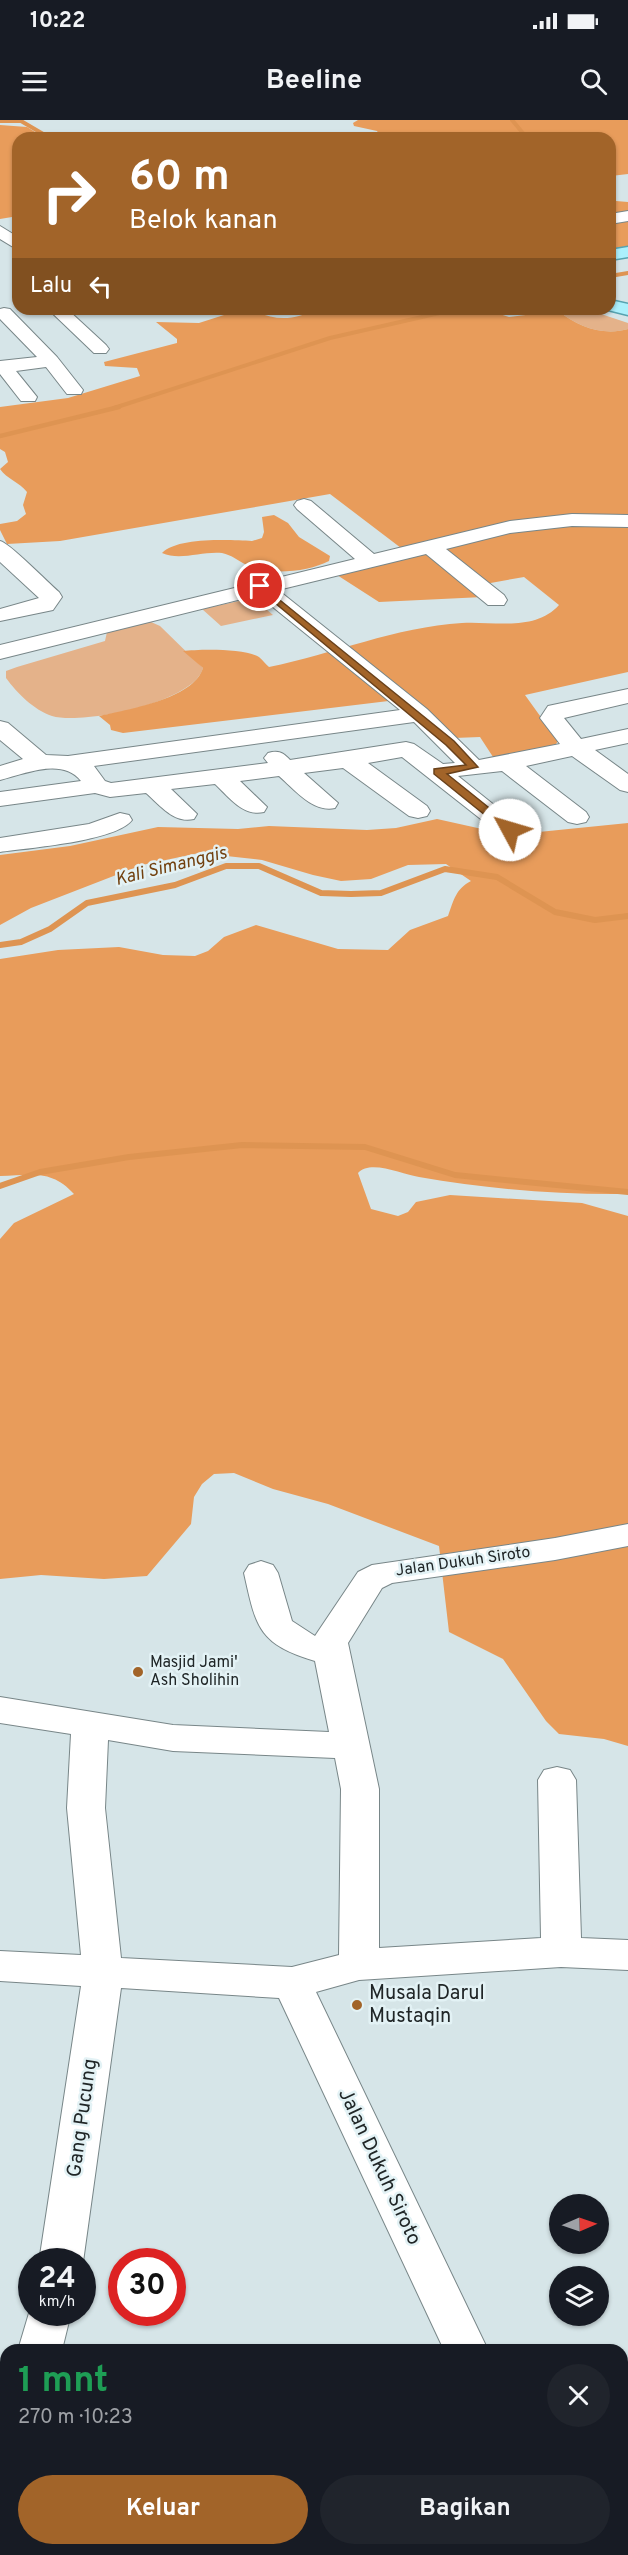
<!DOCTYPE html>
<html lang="id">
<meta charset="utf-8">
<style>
body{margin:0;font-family:Overpass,sans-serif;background:#20242c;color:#f1f3f6;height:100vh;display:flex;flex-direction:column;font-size:22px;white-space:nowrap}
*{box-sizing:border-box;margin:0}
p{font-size:20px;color:#9ea1a6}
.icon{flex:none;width:33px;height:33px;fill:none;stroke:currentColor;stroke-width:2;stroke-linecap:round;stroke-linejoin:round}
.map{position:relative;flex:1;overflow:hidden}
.panel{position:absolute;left:0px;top:2224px;width:628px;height:212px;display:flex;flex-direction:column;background:#171b24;border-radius:18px 18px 0 0;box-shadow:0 2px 4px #0004}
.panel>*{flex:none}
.banner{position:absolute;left:12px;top:12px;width:604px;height:183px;border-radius:18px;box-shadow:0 2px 4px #0004;background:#a26429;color:#fff;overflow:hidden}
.needle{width:39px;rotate:88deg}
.controls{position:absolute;left:549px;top:2074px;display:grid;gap:12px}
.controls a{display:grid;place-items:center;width:60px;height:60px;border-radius:50%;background:#171b24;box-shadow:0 2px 4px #0004;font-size:30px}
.speed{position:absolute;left:18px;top:2128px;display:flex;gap:12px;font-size:30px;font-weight:700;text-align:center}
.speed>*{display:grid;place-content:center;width:78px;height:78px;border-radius:50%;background:#171b24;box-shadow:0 2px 4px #0004;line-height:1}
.speed small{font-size:15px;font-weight:400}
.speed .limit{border:9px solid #d22;background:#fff;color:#111}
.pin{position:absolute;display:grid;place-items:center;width:51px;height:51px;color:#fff;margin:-26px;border:3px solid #fff;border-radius:50%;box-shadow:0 2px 6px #0007}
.me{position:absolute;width:66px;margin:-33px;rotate:309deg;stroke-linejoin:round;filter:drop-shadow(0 0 4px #0008)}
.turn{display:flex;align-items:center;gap:21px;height:126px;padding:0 18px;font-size:27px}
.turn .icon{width:78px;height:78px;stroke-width:2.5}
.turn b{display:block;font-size:42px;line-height:51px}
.then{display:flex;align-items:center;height:57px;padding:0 18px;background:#0003;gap:12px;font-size:22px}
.round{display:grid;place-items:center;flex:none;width:63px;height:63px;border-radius:32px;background:#20242c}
.overview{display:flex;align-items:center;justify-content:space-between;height:102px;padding:0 18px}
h1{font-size:36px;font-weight:700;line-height:45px;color:#1e9e55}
.action{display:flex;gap:12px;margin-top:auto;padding:12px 18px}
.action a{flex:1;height:69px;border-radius:36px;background:#a26429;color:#fff;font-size:24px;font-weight:700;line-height:69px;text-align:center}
.action a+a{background:#20242c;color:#f1f3f6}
.status{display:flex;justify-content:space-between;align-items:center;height:42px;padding:0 30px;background:#171b24;direction:ltr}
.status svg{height:16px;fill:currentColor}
header{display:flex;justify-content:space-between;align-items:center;height:78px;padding:0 18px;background:#171b24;font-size:27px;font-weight:700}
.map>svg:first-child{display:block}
</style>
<div class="status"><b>10:22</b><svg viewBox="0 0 49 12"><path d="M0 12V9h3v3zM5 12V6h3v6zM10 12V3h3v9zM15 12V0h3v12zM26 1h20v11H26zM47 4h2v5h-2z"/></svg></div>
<header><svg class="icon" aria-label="menu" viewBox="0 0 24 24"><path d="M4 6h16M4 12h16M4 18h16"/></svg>Beeline<svg class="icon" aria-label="search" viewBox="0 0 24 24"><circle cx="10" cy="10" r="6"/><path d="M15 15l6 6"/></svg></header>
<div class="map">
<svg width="628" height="2435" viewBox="0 0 628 2435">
<rect width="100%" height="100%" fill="#d6e5e8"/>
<!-- green -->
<path fill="#e4b28a" d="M 586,189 L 628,203 L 628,209 C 604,216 577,207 559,191 Z
M 253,478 L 273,495 L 221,506 L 202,489 Z
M 151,502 L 160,506 L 203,548 C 194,583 82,605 52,596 C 34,590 17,573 6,558 L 6,551 L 17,547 L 105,521 L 107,512 Z"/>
<!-- forest -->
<path fill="#e89c5b" d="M 358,0 L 628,0 L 628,54 L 611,56 L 610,18 L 371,18 L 379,14 L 377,11 L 354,6 L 353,3 Z
M 0,5 L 27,7 L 45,18 L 18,18 L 18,96 L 0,99 Z
M 611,72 L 616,81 L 628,82 L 628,126 L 611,129 Z
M 219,189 L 270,189 L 258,192 C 275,201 298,200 315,189 L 484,189 L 509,197 L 559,191 C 577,207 604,216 628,209 L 628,552 L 525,575 L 558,621 L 556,624 L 495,640 L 480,617 L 454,618 L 405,579 L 123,613 L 111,610 L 110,605 L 99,596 C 125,590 194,579 203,548 L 183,531 C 199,529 245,528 259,537 C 263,540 265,544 269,547 C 333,534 396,507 462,503 C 493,501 535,512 559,485 L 524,457 L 485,464 L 483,477 L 379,482 L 337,455 L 401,428 L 330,374 L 60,421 L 7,424 L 0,410 L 0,404 L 17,401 L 26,394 L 23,385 L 27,372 C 19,362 7,359 0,349 L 8,342 L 5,332 L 0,329 L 0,287 L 68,278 L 140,256 L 137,248 L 105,246 L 104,242 L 177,223 L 177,219 L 156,202 L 199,203 L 224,195 Z
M 274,395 L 288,403 L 299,417 L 330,436 L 329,441 C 308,452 268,456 247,445 C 238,441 232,435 222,433 C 202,431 180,441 162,433 C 178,417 230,420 252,421 L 262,418 L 264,412 L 262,397 Z
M 437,699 L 509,715 L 628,703 L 628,1074 C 559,1075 488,1069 419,1057 C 403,1055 371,1039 358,1053 L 371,1089 L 398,1096 L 408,1092 L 416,1082 L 450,1075 L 582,1083 L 628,1096 L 628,1626 L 604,1619 L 559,1614 L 546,1601 L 503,1539 L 449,1512 L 439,1426 L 328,1384 L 273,1369 L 234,1353 L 214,1354 L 202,1364 L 194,1377 L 191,1404 L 147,1456 L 104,1459 L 41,1455 L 0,1459 L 0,1119 L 14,1103 L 74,1074 C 52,1049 31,1055 0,1056 L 0,839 L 58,830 L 119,827 L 163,835 L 195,836 L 208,831 L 224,817 L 256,805 L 338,829 L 388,830 L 410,810 L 448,796 C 454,779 456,769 471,761 L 446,744 L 408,745 L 371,759 L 341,761 L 313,755 L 262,740 L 199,733 L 142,745 L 31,788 L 0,805 L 0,735 L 70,726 L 158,707 L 238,709 L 269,706 L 367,710 L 396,708 Z"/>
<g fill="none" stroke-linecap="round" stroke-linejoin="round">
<!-- stream-far2 -->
<path stroke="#de9452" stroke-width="4" d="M 512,0 L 527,18
M 0,1 L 21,1 L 50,18
M 610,156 L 628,153
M 114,288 L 330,218 L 457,189"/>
<!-- stream-far1 -->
<path stroke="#de9452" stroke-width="4.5" d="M 0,316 L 119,287"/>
<!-- stream -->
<path stroke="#de9452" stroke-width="6" d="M 0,825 L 21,822 L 50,809 L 87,783 L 175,765 L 226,746 L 259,746 L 321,773 L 351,774 L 381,773 L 445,749 L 497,757 L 555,792 L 595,800 L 628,796
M 0,1066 L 40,1052 L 129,1037 L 242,1025 L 365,1027 L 455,1055 L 628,1072"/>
<!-- minor casing -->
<g stroke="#788688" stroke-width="2">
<path id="minor" d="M 628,91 L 628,101 L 610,104 L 610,94 Z
M 0,106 L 18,117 L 18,130 L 0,119 Z
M 4,188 L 10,189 L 57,237 L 83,270 L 81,274 L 67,274 L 46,247 L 16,251 L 37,277 L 35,281 L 21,281 L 0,254 L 0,241 L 37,237 L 0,199 L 0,189 Z
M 48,189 L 67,189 L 106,225 L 109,229 L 106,233 L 94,233 Z
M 304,379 L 311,381 L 374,434 L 510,401 L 572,394 L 628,395 L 628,407 L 572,406 L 510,413 L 446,429 L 504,475 L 507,480 L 504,485 L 488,485 L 426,434 L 278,470 L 427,589 L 479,640 L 560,624 L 540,598 L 548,586 L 628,569 L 628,583 L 564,598 L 581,619 L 628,609 L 628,623 L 595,630 L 628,654 L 628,672 L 620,670 L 572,636 L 526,646 L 586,692 L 589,697 L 586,702 L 577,704 L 568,702 L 502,651 L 458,656 L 519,705 L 522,710 L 519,715 L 510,717 L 501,715 L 402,637 L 368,643 L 427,686 L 430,691 L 427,696 L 418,698 L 409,696 L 343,648 L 304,653 L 338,683 L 335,688 C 313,693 294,669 279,656 L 240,661 L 267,687 L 264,692 C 243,697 229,677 215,664 L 171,669 L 197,694 L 194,699 C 174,704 160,685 146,673 L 110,677 L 95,673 L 0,686 L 0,672 L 81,661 C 62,637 25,654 0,660 L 0,646 L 23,639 L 0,620 L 0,601 L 8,603 L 46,635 L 68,636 L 400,590 L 258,475 L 0,539 L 0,525 L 251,464 L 260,460 L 265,461 L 355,439 L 297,389 L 294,385 L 297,381 ZM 414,602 L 455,643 L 443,644 L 414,624 L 406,622 L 290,640 C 283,632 278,630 268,633 L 264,638 L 268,643 L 111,663 L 105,661 L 94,646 Z
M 0,421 C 10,423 48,463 59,472 L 62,477 L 53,490 L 0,501 L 0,489 L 39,478 L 0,442 Z
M 120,693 L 129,695 L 132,700 C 117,721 28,728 0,732 L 0,718 L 89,704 Z
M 628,1404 L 628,1426 L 555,1440 L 392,1463 L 382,1468 L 348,1523 L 379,1669 L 379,1828 L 541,1818 L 538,1660 L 544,1650 L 557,1647 L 570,1650 L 576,1660 L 581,1818 L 628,1820 L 628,1850 L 561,1847 L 359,1860 L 316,1872 L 488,2230 L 444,2230 L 279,1878 L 121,1868 L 83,2142 L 39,2142 L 81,1866 L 0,1861 L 0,1831 L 81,1835 L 67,1688 L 71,1614 L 0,1603 L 0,1577 L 173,1605 L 329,1612 L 315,1541 C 258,1524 256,1507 244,1453 L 249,1445 L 261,1441 L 273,1445 L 278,1453 L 292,1501 L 315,1516 L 358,1452 L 372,1445 L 555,1418 ZM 108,1620 L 173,1631 L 335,1638 L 341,1669 L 339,1835 L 292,1847 L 121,1838 L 105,1688 Z
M 32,2183 L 32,2193 L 71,2193 L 62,2230 L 18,2230 Z
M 6,2322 L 6,2364 L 0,2365 L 0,2323 Z
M 622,2412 L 628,2414 L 628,2435 L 591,2435 L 589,2430 L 622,2430 Z"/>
</g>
<!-- major casing -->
<g stroke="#57a3b0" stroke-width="3">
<path id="major" d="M 628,127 L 628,137 L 610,140 L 610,130 Z
M 610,180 L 628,184 L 628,195 L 604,189 L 610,189 Z"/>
</g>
<!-- minor -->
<use href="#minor" fill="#fff" fill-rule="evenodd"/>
<!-- major -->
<use href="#major" fill="#acf0fc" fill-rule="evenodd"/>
</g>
<!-- route -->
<path fill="#a26429" stroke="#69411b" stroke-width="1.5" d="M 260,464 L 454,621 L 478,647 L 447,654 L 513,707 L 513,712 L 506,712 L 434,654 L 434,649 L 466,645 L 446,625 L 257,468 L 256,466 Z"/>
<!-- markers -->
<g fill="#a26429" stroke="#e3f2f5" stroke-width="2">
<circle cx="138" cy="1552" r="6"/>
<circle cx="357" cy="1885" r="6"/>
</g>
<g text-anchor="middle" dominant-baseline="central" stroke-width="5" stroke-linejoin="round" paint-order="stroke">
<!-- street labels -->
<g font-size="16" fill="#202627" stroke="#e3f2f5">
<text transform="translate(463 1442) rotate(-8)">Jalan Dukuh Siroto</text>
</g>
<!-- poi labels -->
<g font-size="16" fill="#202627" stroke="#e3f2f5" text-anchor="start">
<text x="150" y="1543">Masjid Jami'<tspan x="150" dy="18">Ash Sholihin</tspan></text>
</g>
<!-- water labels -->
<g font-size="18" font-style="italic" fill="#72410f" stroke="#e3f2f5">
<text transform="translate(171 747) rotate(-14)">Kali Simanggis</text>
</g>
<!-- near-poi labels -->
<g font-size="20" fill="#202627" stroke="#e3f2f5" text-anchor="start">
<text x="369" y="1874">Musala Darul<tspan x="369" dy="23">Mustaqin</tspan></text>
</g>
<!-- near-street labels -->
<g font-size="20" fill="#202627" stroke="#e3f2f5">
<text transform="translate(83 1998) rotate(-82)">Gang Pucung</text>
<text transform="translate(379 2047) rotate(65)">Jalan Dukuh Siroto</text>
</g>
</g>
</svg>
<div class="controls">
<a><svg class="needle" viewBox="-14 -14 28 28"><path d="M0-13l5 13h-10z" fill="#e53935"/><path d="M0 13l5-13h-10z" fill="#9ea1a6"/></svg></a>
<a><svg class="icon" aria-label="layers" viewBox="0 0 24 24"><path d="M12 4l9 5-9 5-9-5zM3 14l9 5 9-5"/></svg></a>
</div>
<div class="speed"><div>24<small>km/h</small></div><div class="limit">30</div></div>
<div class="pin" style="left:260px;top:466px;background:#d93025"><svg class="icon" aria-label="arrive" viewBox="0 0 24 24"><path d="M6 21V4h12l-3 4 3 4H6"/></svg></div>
<svg class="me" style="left:510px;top:710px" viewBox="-20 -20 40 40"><circle r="19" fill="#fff"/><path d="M0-13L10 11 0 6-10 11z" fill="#a26429"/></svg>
<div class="banner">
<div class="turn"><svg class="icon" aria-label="right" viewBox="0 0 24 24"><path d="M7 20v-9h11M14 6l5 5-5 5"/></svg><div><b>60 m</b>Belok kanan</div></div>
<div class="then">Lalu<svg class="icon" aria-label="left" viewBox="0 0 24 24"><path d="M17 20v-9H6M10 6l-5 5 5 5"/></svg></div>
</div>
<section class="panel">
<div class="overview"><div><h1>1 mnt</h1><p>270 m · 10:23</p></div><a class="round"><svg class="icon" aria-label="close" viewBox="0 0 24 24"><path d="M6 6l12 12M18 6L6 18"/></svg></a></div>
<div class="action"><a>Keluar</a><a>Bagikan</a></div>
</section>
</div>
